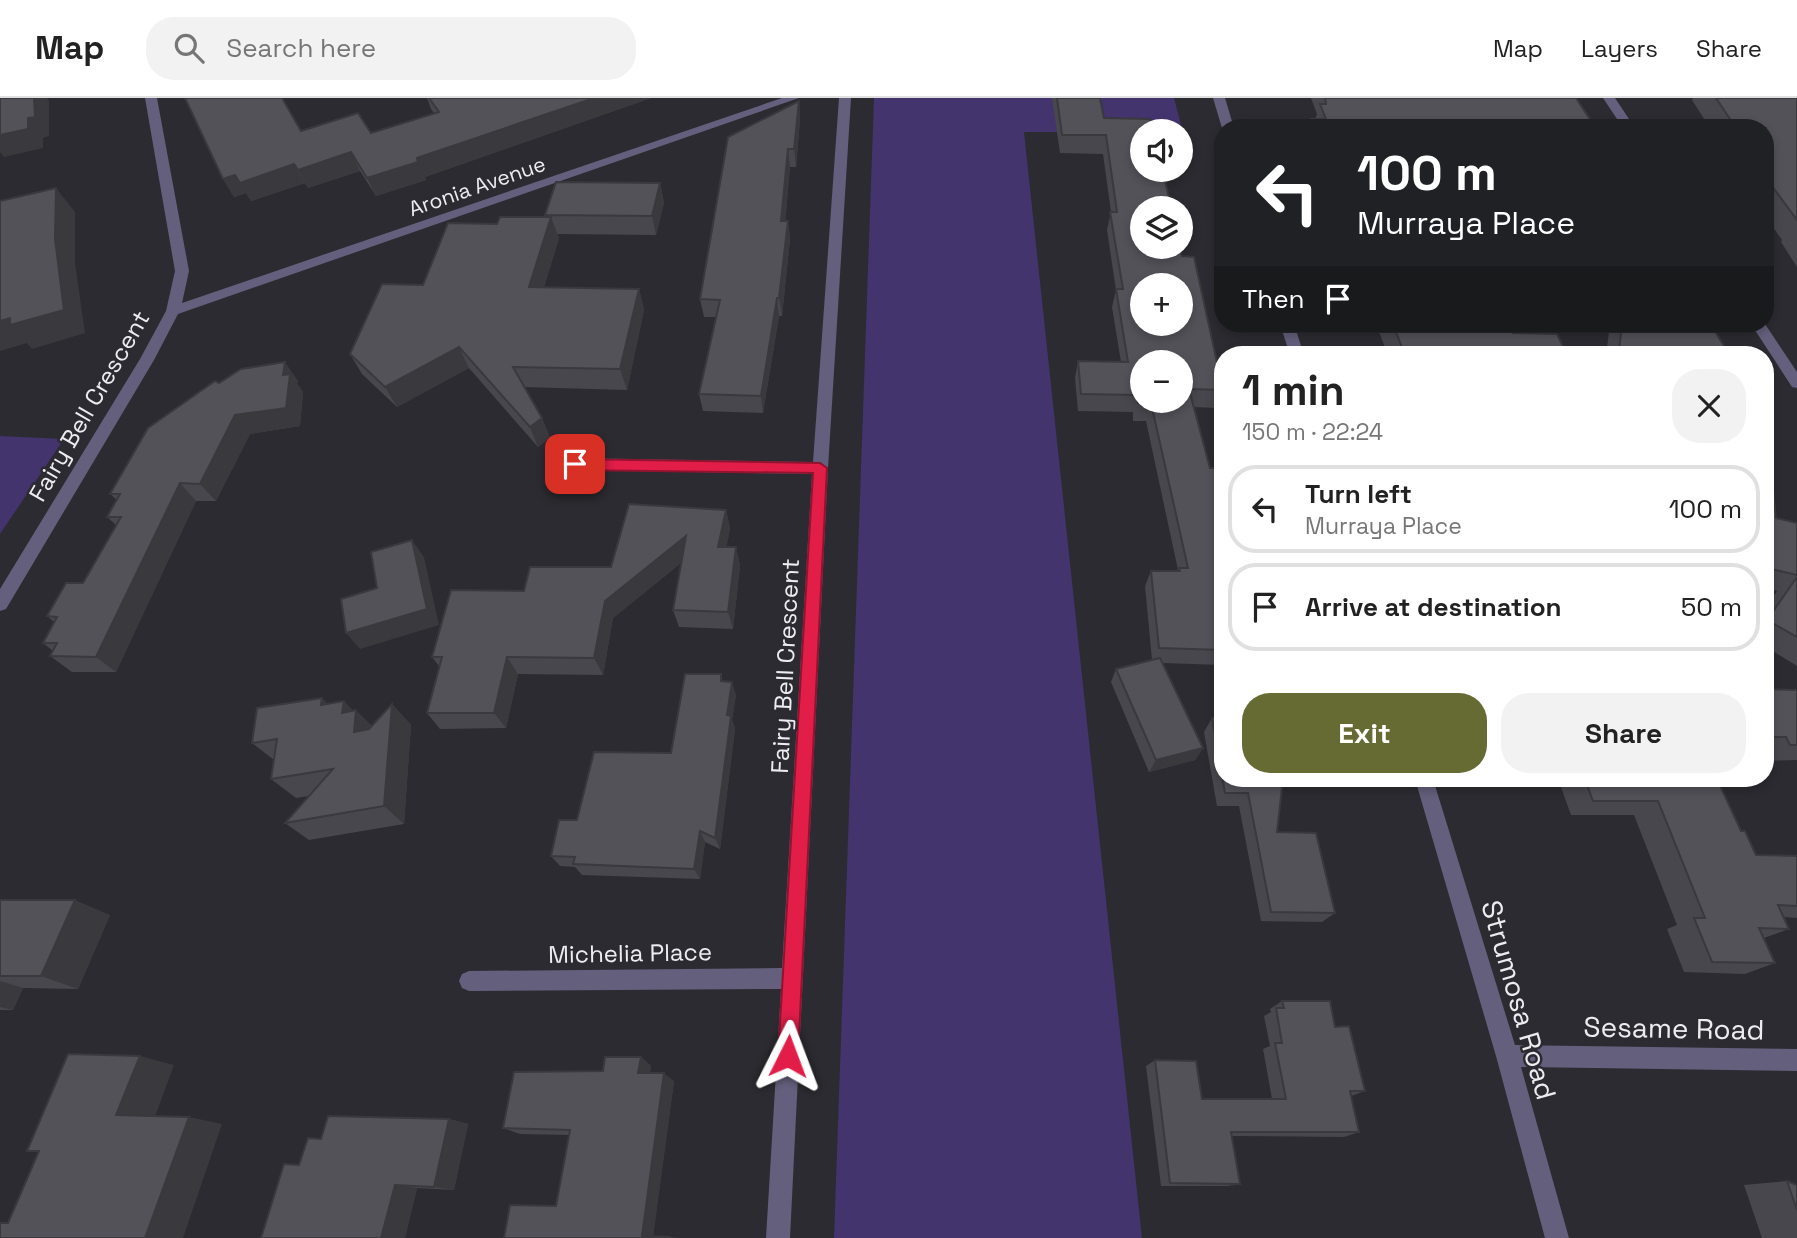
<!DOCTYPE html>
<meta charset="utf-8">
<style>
body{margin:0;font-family:"Space Grotesk",sans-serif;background:#f2f2f2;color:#222;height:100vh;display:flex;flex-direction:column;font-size:26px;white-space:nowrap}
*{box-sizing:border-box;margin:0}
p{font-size:23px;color:#767676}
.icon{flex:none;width:38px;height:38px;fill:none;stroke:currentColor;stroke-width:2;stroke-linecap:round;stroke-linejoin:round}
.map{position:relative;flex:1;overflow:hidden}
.drawer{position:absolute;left:1214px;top:248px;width:560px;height:441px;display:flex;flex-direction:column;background:#fff;border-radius:28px;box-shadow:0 4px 10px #0003}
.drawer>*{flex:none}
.guide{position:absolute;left:1214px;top:21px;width:560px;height:214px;border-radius:28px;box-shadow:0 4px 10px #0003;background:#202124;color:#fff;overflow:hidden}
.fabs{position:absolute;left:1130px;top:21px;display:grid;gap:14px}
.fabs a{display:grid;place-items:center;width:63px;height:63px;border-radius:50%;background:#fff;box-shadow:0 4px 10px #0003;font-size:35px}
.pin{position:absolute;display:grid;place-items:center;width:60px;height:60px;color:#fff;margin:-30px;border-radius:14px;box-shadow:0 4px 10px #0006}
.me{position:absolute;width:77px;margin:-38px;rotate:3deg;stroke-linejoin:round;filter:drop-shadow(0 0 5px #0008)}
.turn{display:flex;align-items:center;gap:24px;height:147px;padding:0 28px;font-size:32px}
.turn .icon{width:91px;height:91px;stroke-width:2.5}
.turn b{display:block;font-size:49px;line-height:60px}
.then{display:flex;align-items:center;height:66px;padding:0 28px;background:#0003;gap:14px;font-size:26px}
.round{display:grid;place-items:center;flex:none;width:74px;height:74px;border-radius:28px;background:#f2f2f2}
.head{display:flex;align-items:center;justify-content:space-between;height:119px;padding:0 28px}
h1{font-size:42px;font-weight:700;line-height:52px}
.action{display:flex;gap:14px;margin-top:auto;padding:14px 28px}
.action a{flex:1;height:80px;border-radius:28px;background:#666a33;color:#fff;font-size:28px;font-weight:700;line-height:80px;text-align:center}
.action a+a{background:#f2f2f2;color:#222}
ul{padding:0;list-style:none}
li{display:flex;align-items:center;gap:21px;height:88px;margin:0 14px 10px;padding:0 14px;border:4px solid #e0e0e0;border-radius:28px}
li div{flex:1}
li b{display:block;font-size:26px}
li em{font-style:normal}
header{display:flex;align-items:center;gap:42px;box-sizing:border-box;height:98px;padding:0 35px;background:#fff;border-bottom:2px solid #e0e0e0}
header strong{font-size:33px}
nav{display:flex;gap:38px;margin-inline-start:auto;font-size:24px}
.search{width:490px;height:63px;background:#f2f2f2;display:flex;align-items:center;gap:18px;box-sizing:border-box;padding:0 24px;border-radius:28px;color:#767676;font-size:26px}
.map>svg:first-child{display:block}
</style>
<header>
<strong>Map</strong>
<div class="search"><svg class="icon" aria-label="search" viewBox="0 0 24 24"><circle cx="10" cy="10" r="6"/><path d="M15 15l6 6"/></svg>Search here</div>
<nav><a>Map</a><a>Layers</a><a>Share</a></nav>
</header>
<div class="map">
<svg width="1797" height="1140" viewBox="0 0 1797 1140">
<rect width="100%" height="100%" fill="#2c2b31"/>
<!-- green -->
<path fill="#43346e" d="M 874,0 L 1174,0 L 1183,34 L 1024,34 L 1142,1140 L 834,1140 Z
M 0,338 L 64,341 L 0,436 Z"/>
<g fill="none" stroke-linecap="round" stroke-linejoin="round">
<!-- minor -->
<path fill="#645f7c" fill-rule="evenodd" d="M 145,0 L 157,0 L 189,173 L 182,205 L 782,0 L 799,0 L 178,216 L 154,262 L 6,511 L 0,513 L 0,491 L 140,261 L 166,213 L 175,173 Z
M 839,0 L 851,0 L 828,370 L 790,1140 L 766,1140 L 781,891 L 469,893 L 462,890 L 459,883 L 462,876 L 469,873 L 782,870 L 812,376 L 575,372 L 567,366 L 575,360 L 813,364 Z
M 1213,0 L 1225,0 L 1234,30 L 1222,30 Z
M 1603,0 L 1615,0 L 1635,30 L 1623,30 Z
M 1280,226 L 1294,226 L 1304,257 L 1290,257 Z
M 1751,226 L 1765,226 L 1797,274 L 1797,290 L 1792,289 Z
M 1415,681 L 1433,681 L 1515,947 L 1797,951 L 1797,973 L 1521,969 L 1569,1140 L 1545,1140 L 1496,958 Z"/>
</g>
<!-- wall -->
<path fill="#47474d" d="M 427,0 L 651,0 L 425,79 L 426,82 L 376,98 L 360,73 L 308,90 L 305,85 L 251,103 L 246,95 L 234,99 L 223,81 L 301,33 L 371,35 L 434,15 L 431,11 Z
M 1052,0 L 1100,0 L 1104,20 L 1143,33 L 1223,292 L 1217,310 L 1193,309 L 1210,370 L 1223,399 L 1223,565 L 1222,567 L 1163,565 L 1203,650 L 1195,662 L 1149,674 L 1111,584 L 1116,571 L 1152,562 L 1145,488 L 1151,473 L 1178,472 L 1146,323 L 1133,323 L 1133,314 L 1078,313 L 1075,280 L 1078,263 L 1121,264 L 1112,209 L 1116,192 L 1107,132 L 1111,114 L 1103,56 L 1060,55 Z
M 1311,0 L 1576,0 L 1593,26 L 1591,30 L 1308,30 L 1311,21 L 1315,21 L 1317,16 Z
M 1693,0 L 1797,0 L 1797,169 L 1781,144 L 1782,142 L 1766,119 L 1766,30 L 1710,30 L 1692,2 Z
M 799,3 L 800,21 L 796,69 L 790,69 L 785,123 L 788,123 L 790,141 L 782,218 L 779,218 L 763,315 L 703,313 L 699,296 L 716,219 L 704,219 L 700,201 Z
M 660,85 L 664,105 L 656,137 L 557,136 L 559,140 L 544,189 L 639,191 L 644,212 L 627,292 L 524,289 L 542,320 L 550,340 L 538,349 L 469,270 L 397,309 L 362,276 L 350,256 L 423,187 L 497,126 L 546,119 L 545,117 Z
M 1371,226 L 1509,226 L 1513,235 L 1567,257 L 1388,257 L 1379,234 L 1374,234 Z
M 1610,226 L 1711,226 L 1729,257 L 1606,257 Z
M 298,283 L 297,286 L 303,294 L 300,328 L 250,336 L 216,403 L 196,403 L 116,574 L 72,574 L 50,558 L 53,553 L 43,545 L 54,524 L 47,518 L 83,485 L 116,427 L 107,419 L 117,402 L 110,396 L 219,285 Z
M 1766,362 L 1776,420 L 1797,425 L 1797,568 L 1766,549 L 1766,509 L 1777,493 L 1766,490 Z
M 726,412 L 730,431 L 726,449 L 736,449 L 740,468 L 733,531 L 679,529 L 673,512 L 681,465 L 613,520 L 603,577 L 518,576 L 506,630 L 440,631 L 427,615 L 439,568 L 432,559 L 524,493 L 611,469 Z
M 724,583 L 736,597 L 732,622 L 735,631 L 720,751 L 705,744 L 700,781 L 582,777 L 575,769 L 560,768 L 551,758 L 577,722 L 671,655 Z
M 1766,591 L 1797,592 L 1797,662 L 1766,663 Z
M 328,605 L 353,613 L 372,628 L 392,606 L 411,627 L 404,726 L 309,742 L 285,725 L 309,698 L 296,700 L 271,681 L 274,662 L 252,645 Z
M 1212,620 L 1283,681 L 1277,734 L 1335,815 L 1322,824 L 1261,823 L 1239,708 L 1217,708 L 1204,634 Z
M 1558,681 L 1717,681 L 1741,733 L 1756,757 L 1797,758 L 1797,820 L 1784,819 L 1789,831 L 1764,840 L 1775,865 L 1745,876 L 1684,874 L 1667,831 L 1677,827 L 1634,717 L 1571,717 Z
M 0,802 L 110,817 L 78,891 L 23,890 L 13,912 L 0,912 Z
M 1282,903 L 1335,929 L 1365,993 L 1351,998 L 1359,1034 L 1344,1039 L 1232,1038 L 1240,1086 L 1228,1088 L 1161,1088 L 1146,968 L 1155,962 L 1202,1001 L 1272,1001 L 1263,951 L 1270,948 L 1264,918 L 1271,914 L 1270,911 Z
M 641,959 L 651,968 L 650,975 L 674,983 L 653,1138 L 679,1140 L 504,1140 L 556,1108 L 569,1037 L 520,1036 L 503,1030 L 603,973 Z
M 449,1021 L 468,1026 L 454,1092 L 417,1090 L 405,1140 L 299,1067 L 321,1041 Z
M 1787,1083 L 1797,1087 L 1797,1140 L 1762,1140 L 1744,1087 Z"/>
<!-- shaded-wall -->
<path fill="#3a393e" d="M 34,0 L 47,0 L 49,3 L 49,38 L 43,40 L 43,50 L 4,59 L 0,54 L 0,37 L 28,20 Z
M 594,0 L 651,0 L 425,79 L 426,82 L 376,98 L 367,80 L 417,60 Z
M 799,3 L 800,21 L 796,69 L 794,51 Z
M 788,51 L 790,69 L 784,141 L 781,123 Z
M 351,54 L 360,73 L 308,90 L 298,72 Z
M 294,66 L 305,85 L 251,103 L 246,95 L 234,99 L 223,81 L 235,77 Z
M 660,85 L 664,105 L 656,137 L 652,118 Z
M 56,90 L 75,114 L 75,165 L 85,235 L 32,251 L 27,245 L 0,253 L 0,223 L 55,141 Z
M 551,119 L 559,140 L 537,210 L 529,189 Z
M 788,123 L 790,141 L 782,218 L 779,200 Z
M 639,191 L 644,212 L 627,292 L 620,271 Z
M 777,200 L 779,218 L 763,315 L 761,298 Z
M 459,249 L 469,270 L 397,309 L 385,289 Z
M 285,264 L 298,283 L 297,286 L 303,294 L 300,328 L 250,336 L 216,403 L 200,386 L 235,317 L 283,277 Z
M 542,320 L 550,340 L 538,349 L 530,329 Z
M 180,385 L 196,403 L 116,574 L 96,559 Z
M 726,412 L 730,431 L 723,467 L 718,449 Z
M 686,438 L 691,457 L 613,520 L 603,577 L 594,560 L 605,503 Z
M 412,442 L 424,459 L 439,527 L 360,551 L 346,535 Z
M 736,449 L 740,468 L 733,531 L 728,514 Z
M 507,559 L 518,576 L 506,630 L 494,615 Z
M 732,584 L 736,597 L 732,622 L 735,631 L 720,751 L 715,740 L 727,617 Z
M 322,600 L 343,621 L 321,607 Z
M 344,603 L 356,615 L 356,612 L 377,633 L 354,634 L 342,615 Z
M 392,606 L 411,627 L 404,726 L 384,708 Z
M 1203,650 L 1195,662 L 1149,674 L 1156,662 Z
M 700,733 L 705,744 L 700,781 L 694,771 Z
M 75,802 L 110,817 L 78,891 L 41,878 Z
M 0,883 L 23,890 L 13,912 L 0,909 Z
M 140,958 L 174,967 L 153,1024 L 116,1017 Z
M 641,959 L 651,968 L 649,982 L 638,975 Z
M 664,975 L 674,983 L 653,1139 L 642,1138 Z
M 189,1019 L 222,1026 L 183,1140 L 145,1140 Z
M 449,1021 L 468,1026 L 454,1092 L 434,1089 Z
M 395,1087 L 417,1090 L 405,1140 L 381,1140 Z"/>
<!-- building -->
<path fill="#535259" stroke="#3a393e" stroke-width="2" fill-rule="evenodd" d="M 0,0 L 34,0 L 35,19 L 28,20 L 28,31 L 0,37 Z
M 185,0 L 282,0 L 301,33 L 358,15 L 371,35 L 439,14 L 429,0 L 594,0 L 417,60 L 418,64 L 367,80 L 351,54 L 298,72 L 294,66 L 240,85 L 235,77 L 223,81 Z
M 1057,0 L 1100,0 L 1104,20 L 1150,21 L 1152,31 L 1156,31 L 1156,33 L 1143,33 L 1143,72 L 1163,72 L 1171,110 L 1143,110 L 1143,149 L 1180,149 L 1182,158 L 1194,159 L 1223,292 L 1189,291 L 1210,370 L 1216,370 L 1223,399 L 1223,552 L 1159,550 L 1151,473 L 1180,473 L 1179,470 L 1188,470 L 1151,305 L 1138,305 L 1137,297 L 1081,296 L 1078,263 L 1128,264 L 1116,191 L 1123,191 L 1110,114 L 1117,114 L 1106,37 L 1062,37 ZM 1143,187 L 1181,187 L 1181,226 L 1143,226 ZM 1143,264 L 1181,264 L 1181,303 L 1143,303 Z
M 1325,0 L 1576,0 L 1593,26 L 1583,27 L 1584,30 L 1314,30 L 1311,21 L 1326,21 L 1320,6 L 1326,6 Z
M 1716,0 L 1797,0 L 1797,122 L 1766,80 L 1766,76 L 1768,76 L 1766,73 L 1766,30 L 1736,30 Z
M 799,3 L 794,51 L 788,51 L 781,123 L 788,123 L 779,200 L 777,200 L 761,298 L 699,296 L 720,202 L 700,201 L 728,39 Z
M 556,84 L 660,85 L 652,118 L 545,117 Z
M 56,90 L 55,141 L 64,212 L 10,227 L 10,220 L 0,223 L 0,103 Z
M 500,119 L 551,119 L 529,189 L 639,191 L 620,271 L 513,269 L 542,320 L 530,329 L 459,249 L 385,289 L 350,256 L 382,186 L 423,187 L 448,125 L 497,126 Z
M 1393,226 L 1509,226 L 1513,235 L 1557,236 L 1567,257 L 1405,257 Z
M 1622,226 L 1711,226 L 1729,257 L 1612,257 L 1613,251 L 1619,253 Z
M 285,264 L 283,277 L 290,276 L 286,310 L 235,317 L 200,386 L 180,385 L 96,559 L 50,558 L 57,545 L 43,545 L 57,519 L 47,518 L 66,485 L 83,485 L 121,419 L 107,419 L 120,396 L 110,396 L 148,330 L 215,283 L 219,285 L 241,271 Z
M 1766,362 L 1770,363 L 1776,420 L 1797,425 L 1797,477 L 1771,471 L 1768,456 L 1766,455 Z
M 629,406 L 726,412 L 718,449 L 736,449 L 728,514 L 673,512 L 686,438 L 605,503 L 594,560 L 507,559 L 494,615 L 427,615 L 442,559 L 432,559 L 451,492 L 524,493 L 530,469 L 611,469 Z
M 412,442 L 427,511 L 346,535 L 341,501 L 377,490 L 371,454 Z
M 1797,479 L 1797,539 L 1767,522 Z
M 1160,560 L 1203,650 L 1156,662 L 1116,571 Z
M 685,576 L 721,576 L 721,583 L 732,584 L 727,617 L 731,618 L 715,740 L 700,733 L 694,771 L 573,766 L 575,759 L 551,758 L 559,722 L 577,722 L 594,654 L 671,655 Z
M 1766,591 L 1797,592 L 1797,647 L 1790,647 L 1786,639 L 1766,639 Z
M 322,600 L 321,607 L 344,603 L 342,615 L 356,612 L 354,634 L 369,631 L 392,606 L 384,708 L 285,725 L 333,671 L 271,681 L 277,641 L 252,645 L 257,610 Z
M 1223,618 L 1223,681 L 1283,681 L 1277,734 L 1316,735 L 1335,815 L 1271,814 L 1248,695 L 1225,695 L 1212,620 Z
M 1585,681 L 1717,681 L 1741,733 L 1745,733 L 1756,757 L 1797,758 L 1797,808 L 1778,807 L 1789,831 L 1759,830 L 1775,865 L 1712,864 L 1694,820 L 1705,820 L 1658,703 L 1593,703 Z
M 0,802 L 75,802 L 41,878 L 0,878 Z
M 1282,903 L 1330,903 L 1335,929 L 1349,928 L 1365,993 L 1350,993 L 1359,1034 L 1231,1034 L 1240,1086 L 1170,1085 L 1155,962 L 1196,963 L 1202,1001 L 1286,1001 L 1275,945 L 1282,945 L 1276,910 L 1284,910 Z
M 68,956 L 140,958 L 116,1017 L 189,1019 L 145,1140 L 0,1140 L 0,1125 L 8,1125 L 39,1053 L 27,1053 Z
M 605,959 L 641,959 L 638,975 L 664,975 L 642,1138 L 669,1139 L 668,1140 L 504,1140 L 510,1107 L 556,1108 L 570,1032 L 503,1030 L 514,974 L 603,973 Z
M 328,1018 L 449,1021 L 434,1089 L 395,1087 L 381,1140 L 261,1140 L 284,1066 L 299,1067 L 308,1040 L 321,1041 Z
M 1787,1083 L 1797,1087 L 1797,1112 Z"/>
<!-- route -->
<path fill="#e11d48" stroke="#92132f" stroke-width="2" d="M 575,361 L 820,365 L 827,370 L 798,958 L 795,965 L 788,968 L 781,965 L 778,958 L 813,375 L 575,372 L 568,366 Z"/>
<g text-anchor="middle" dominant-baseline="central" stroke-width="5" stroke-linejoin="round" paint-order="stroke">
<!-- far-street labels -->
<g font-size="21" fill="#ededf1" stroke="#2c2b31">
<text transform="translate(477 88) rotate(-19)">Aronia Avenue</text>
</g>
<!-- street labels -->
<g font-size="24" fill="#ededf1" stroke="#2c2b31">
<text transform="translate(89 308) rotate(-60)">Fairy Bell Crescent</text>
<text transform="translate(785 568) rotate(-87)">Fairy Bell Crescent</text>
<text transform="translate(630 855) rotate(-1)">Michelia Place</text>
</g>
<!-- near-street labels -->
<g font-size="28" fill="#ededf1" stroke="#2c2b31">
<text transform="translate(1519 902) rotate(74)">Strumosa Road</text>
<text transform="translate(1674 930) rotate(1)">Sesame Road</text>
</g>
</g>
</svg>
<div class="fabs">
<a><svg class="icon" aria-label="sound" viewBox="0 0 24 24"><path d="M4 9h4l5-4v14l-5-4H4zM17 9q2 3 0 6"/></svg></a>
<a><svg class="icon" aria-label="layers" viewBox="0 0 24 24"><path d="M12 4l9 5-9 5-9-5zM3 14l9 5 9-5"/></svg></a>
<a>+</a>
<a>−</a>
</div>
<div class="pin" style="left:575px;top:366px;background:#d93025"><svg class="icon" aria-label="arrive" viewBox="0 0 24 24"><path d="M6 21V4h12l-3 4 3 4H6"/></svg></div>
<svg class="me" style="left:788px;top:958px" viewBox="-20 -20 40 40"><path d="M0-17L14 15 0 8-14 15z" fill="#e11d48" stroke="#fff" stroke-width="4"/></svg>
<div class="guide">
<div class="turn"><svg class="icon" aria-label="left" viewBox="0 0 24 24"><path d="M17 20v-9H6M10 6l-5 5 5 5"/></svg><div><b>100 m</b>Murraya Place</div></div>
<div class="then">Then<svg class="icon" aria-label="arrive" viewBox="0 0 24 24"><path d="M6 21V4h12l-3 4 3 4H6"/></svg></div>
</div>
<section class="drawer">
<div class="head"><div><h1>1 min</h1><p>150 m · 22:24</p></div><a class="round"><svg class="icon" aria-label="close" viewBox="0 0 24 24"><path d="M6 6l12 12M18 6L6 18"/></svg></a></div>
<ul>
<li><svg class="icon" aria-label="left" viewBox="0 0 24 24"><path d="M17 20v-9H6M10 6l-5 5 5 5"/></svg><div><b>Turn left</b><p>Murraya Place</p></div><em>100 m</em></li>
<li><svg class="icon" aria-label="arrive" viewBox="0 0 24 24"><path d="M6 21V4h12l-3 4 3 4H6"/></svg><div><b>Arrive at destination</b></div><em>50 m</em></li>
</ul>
<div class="action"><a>Exit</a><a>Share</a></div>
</section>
</div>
